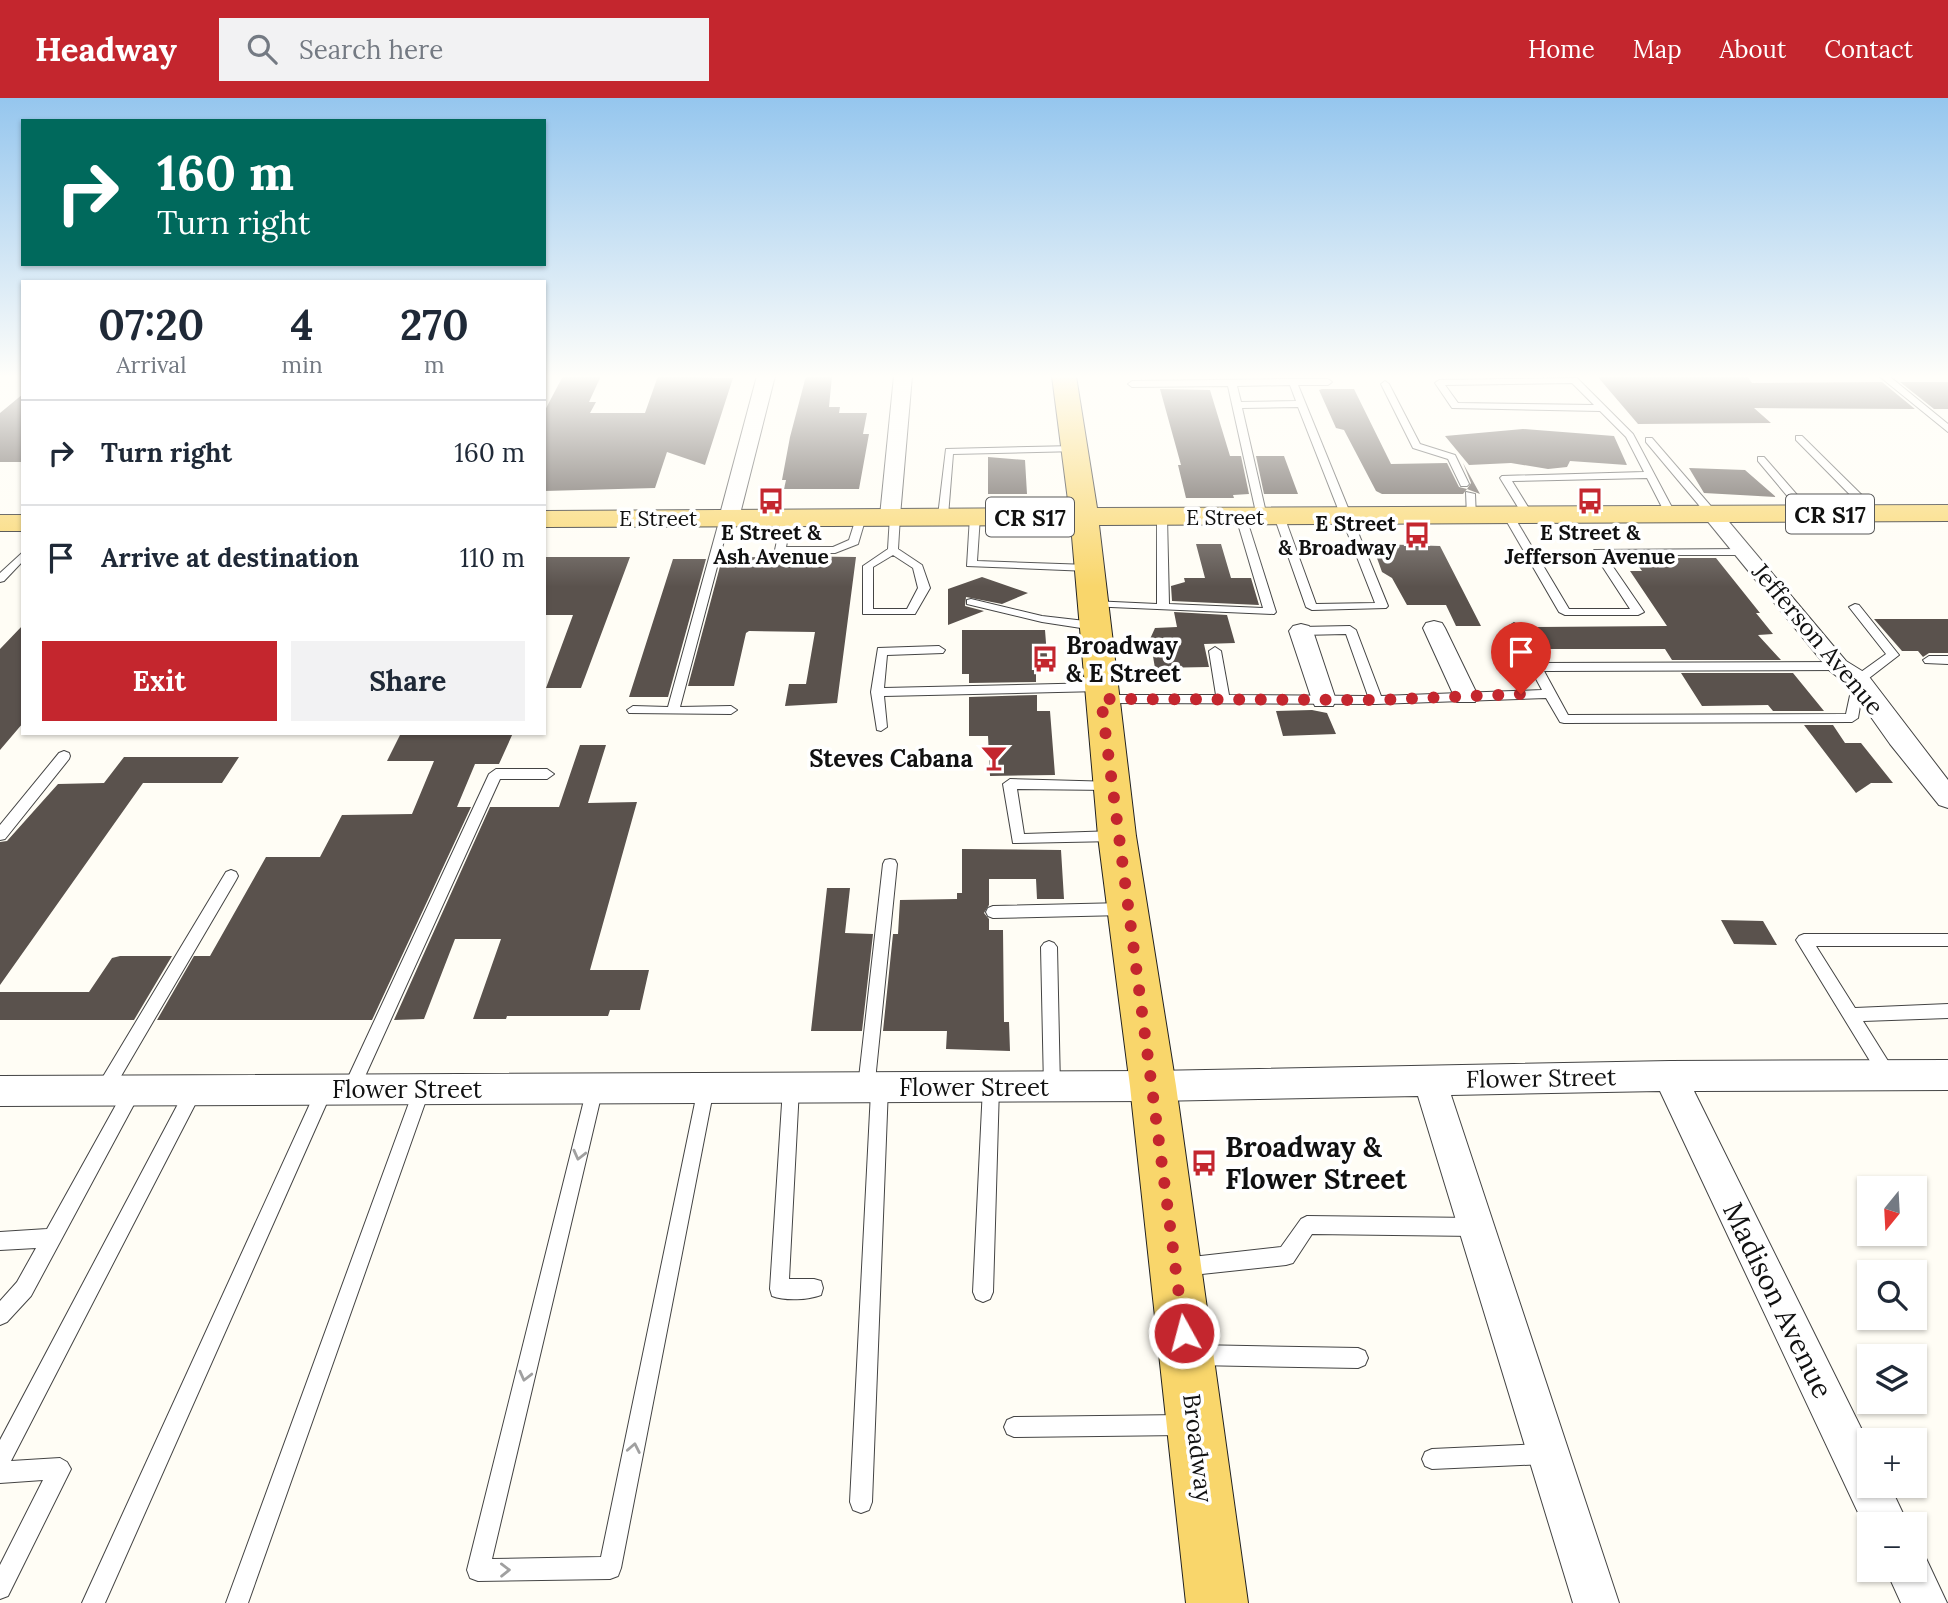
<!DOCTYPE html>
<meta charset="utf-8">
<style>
body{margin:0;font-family:Lora,serif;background:#f2f2f3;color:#1f2937;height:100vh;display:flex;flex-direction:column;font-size:26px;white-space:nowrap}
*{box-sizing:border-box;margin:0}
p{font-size:23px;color:#747a83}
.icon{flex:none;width:38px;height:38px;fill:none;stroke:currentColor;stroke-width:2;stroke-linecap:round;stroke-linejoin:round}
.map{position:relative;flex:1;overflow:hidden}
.sheet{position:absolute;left:21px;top:182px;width:525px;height:455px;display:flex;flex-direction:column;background:#fff;border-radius:0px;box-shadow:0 2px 5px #0004}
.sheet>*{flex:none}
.hud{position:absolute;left:21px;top:21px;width:525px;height:147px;border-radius:0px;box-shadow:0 2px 5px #0004;background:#00695c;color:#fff;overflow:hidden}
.needle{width:46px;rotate:198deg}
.buttons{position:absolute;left:1857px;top:1078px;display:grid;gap:14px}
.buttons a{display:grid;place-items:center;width:70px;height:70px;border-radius:0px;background:#fff;box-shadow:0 2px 5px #0004;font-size:35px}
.pin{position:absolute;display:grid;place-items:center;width:60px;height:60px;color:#fff;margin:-72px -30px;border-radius:50% 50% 50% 0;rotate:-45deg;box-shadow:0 0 7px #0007}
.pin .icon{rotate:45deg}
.me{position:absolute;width:77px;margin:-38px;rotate:353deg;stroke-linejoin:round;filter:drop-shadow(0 0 5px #0008)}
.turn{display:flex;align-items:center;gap:24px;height:147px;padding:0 21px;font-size:32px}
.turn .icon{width:91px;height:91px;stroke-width:2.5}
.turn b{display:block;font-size:49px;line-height:60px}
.eta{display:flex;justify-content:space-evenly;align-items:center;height:119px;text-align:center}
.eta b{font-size:42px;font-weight:700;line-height:49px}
.cta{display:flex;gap:14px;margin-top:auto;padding:14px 21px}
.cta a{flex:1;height:80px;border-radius:0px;background:#c4262e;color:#fff;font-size:28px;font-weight:700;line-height:80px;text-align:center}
.cta a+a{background:#f2f2f3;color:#1f2937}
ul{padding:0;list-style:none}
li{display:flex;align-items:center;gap:21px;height:105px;padding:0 21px;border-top:2px solid #e0e1e3}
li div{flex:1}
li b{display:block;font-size:26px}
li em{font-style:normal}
header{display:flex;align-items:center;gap:42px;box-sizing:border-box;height:98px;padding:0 35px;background:#c4262e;color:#fff}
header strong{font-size:33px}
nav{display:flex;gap:38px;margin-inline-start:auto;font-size:24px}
.search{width:490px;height:63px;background:#f2f2f3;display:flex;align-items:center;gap:18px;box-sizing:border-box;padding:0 24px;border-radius:0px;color:#747a83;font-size:26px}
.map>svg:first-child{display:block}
</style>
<header>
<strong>Headway</strong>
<div class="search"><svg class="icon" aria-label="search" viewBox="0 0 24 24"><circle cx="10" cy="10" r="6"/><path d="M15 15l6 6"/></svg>Search here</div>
<nav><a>Home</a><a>Map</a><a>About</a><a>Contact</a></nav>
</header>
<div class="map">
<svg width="1948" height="1505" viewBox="0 0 1948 1505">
<rect width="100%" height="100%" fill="#fffdf5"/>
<!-- building -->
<path fill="#5a524d" d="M 563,278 L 601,278 L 589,304 L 596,304 L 590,315 L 645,315 L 658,278 L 733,280 L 705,367 L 667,354 L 655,390 L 544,393 L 544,314 Z
M 806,278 L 832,278 L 829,309 L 840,309 L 839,315 L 867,315 L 863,336 L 869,336 L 859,391 L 784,391 L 786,382 L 782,382 L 790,339 Z
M 1597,278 L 1747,278 L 1752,285 L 1882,284 L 1915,311 L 1754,310 L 1771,325 L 1638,326 Z
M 1900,284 L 1948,284 L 1948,311 L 1934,311 Z
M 1160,291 L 1210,292 L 1230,358 L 1241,358 L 1249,396 L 1233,397 L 1234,400 L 1186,400 L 1178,367 L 1181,367 Z
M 1322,291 L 1354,291 L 1391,366 L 1447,365 L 1459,389 L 1467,391 L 1471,385 L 1463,365 L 1480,396 L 1467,391 L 1463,396 L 1382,396 L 1376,393 L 1344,332 L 1336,330 L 1319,292 Z
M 23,296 L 23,364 L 0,364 L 0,315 Z
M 1523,331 L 1614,338 L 1627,367 L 1570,363 L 1567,369 L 1548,371 L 1511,365 L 1469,367 L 1445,338 Z
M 1256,358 L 1284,358 L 1298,396 L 1264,396 Z
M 988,359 L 1025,362 L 1027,396 L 988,396 Z
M 1689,370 L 1745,372 L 1776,399 L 1704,395 Z
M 1196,446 L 1221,446 L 1231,480 L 1251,480 L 1259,507 L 1172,503 L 1171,488 L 1185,484 L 1184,480 L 1205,480 Z
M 1376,446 L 1440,448 L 1481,528 L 1456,528 L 1446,507 L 1407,507 L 1392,480 L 1382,474 L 1373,449 L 1377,449 Z
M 773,458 L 856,459 L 837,605 L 785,608 L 789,586 L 806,586 L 815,534 L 749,533 L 746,535 L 734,588 L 688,588 L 722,461 Z
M 544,459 L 630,459 L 581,590 L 546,590 L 573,517 L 544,517 Z
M 1633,460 L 1716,460 L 1760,515 L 1756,515 L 1773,536 L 1758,537 L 1781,562 L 1672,562 L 1665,551 L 1550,551 L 1537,529 L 1667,528 L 1630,473 L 1642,473 Z
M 673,461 L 706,461 L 668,599 L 629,599 Z
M 982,479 L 1028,495 L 1002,506 L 966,499 L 965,508 L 984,513 L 948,527 L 948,491 Z
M 1174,514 L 1227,517 L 1235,545 L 1204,546 L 1209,569 L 1155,570 L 1150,541 L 1155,530 L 1177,529 Z
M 1874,521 L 1948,521 L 1948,555 L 1929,555 L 1923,559 L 1918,553 L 1902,553 Z
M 23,527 L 23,625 L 0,652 L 0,551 Z
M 962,532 L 1045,532 L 1048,571 L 1036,572 L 1036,584 L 969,585 L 969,576 L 962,576 Z
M 1681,575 L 1793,575 L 1824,613 L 1773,613 L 1768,607 L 1702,608 Z
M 1037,597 L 1037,613 L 1050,613 L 1055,677 L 990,678 L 988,638 L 969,638 L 969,599 Z
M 1312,612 L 1327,615 L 1336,636 L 1283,638 L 1276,613 Z
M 1804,627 L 1833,627 L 1845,645 L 1861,645 L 1893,685 L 1871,685 L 1856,695 Z
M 401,635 L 513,635 L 499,666 L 475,666 L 457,709 L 471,709 L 372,922 L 157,922 L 194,858 L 210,858 L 266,759 L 320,759 L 342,717 L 412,716 L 434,663 L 387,663 Z
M 580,647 L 606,647 L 588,705 L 637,704 L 590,872 L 649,872 L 640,912 L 610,912 L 608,918 L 507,918 L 506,921 L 473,921 L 501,841 L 455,841 L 424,921 L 394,922 L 490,709 L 559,709 Z
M 124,659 L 239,659 L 222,685 L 143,685 L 0,887 L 0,744 L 7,743 L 58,686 L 104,685 Z
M 962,751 L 1061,752 L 1064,801 L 1037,801 L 1036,781 L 989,781 L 989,807 L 984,815 L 989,821 L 989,832 L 1003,832 L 1004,924 L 1009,924 L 1010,953 L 946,951 L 947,933 L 883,933 L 893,836 L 898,836 L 900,802 L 957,801 L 957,795 L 962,795 Z
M 827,790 L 850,790 L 845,835 L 873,836 L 862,933 L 811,933 Z
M 1721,822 L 1763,823 L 1777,847 L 1734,846 Z
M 120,858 L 172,858 L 134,922 L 0,922 L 0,894 L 89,894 L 112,860 Z"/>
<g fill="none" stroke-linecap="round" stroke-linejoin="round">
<!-- lane casing -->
<g stroke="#444" stroke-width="2">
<path id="lane" d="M 1879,278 L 1889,278 L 1948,326 L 1948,334 Z
M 1577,280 L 1633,336 L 1676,417 L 1675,419 L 1667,419 L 1647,380 L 1512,383 L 1533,417 L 1524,419 L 1500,380 L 1502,378 L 1644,374 L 1626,339 L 1600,313 L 1452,310 L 1435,285 L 1439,282 ZM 1572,285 L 1594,307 L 1458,305 L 1445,287 Z
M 1293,281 L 1328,281 L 1332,284 L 1328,287 L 1298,287 L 1388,508 L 1386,510 L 1312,512 L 1306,509 L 1274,418 L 1275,416 L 1284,418 L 1316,506 L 1375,505 L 1298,309 L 1242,310 L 1267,419 L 1262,422 L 1257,419 L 1228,288 L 1132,289 L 1128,286 L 1132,283 ZM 1290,287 L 1296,303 L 1241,304 L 1237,288 Z
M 1385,283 L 1389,286 L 1420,346 L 1455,357 L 1469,386 L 1467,388 L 1461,388 L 1448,361 L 1413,350 L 1381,286 Z
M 1796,338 L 1802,338 L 1879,414 L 1879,418 L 1871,418 L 1796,342 Z
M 1646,340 L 1652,340 L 1716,414 L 1716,418 L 1708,418 L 1646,344 Z
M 1075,348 L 1078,349 L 1078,353 L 953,356 L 948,418 L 943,421 L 938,418 L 946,351 Z
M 1758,359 L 1764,359 L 1812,414 L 1812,418 L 1804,418 L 1758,363 Z
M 1466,394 L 1475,396 L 1476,420 L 1467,418 Z
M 1508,414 L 1513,417 L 1569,511 L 1630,511 L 1593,454 L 1594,452 L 1744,451 L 1749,454 L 1744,457 L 1605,457 L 1644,514 L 1638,517 L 1565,517 L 1559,514 L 1503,417 Z
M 895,415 L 900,418 L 898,451 L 922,467 L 930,490 L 915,516 L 863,516 L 863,468 L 888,451 L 890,418 ZM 893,457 L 913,470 L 918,490 L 907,511 L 873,511 L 873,469 Z
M 975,415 L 980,418 L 977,463 L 1089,467 L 1094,470 L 1089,473 L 967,468 L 970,418 Z
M 787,416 L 792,419 L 786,449 L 833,449 L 849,442 L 857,417 L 866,419 L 858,446 L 835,455 L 780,455 L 775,452 L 782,419 Z
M 1162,416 L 1167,419 L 1169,506 L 1263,510 L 1236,419 L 1241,416 L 1246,419 L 1276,514 L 1274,516 L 1088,508 L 1086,506 L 1092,503 L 1157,506 L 1157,419 Z
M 725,417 L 730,420 L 680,609 L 731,608 L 737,612 L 731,616 L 629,615 L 627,612 L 633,608 L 668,609 L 720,420 Z
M 23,454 L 23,463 L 4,483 L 0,484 L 0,475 Z
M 971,501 L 1042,518 L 1094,524 L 1100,528 L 1094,532 L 1042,524 L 967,506 L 967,502 Z
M 1855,506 L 1859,507 L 1899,557 L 1864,584 L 1858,620 L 1852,624 L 1564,625 L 1560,624 L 1546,600 L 1376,606 L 1103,605 L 1097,601 L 1103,597 L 1216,597 L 1209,553 L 1215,549 L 1221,553 L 1229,597 L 1368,598 L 1346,536 L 1301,537 L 1295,533 L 1301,529 L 1350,528 L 1356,532 L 1381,598 L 1542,592 L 1508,529 L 1514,525 L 1520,529 L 1540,565 L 1838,564 L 1844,568 L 1838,572 L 1544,573 L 1568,617 L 1846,616 L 1854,579 L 1886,556 L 1849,509 Z
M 939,548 L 945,552 L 943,555 L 887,557 L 884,590 L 1100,585 L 1106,589 L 1100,593 L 884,598 L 887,629 L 881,633 L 877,632 L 871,594 L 878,550 Z
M 1929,558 L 1948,558 L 1948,566 L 1925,565 L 1923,562 Z
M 64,653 L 69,655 L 70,658 L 69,661 L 5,741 L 0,742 L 0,727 L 59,655 Z
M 496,671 L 547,671 L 554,676 L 547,681 L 500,681 L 357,996 L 351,999 L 345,996 L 343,991 L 345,986 L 489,676 Z
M 1010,681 L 1115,684 L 1117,687 L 1115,690 L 1110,692 L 1017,691 L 1024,736 L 1116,733 L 1123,738 L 1116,743 L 1013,745 L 1003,686 Z
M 890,761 L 895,762 L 897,766 L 875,983 L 880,981 L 886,984 L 888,989 L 872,1404 L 869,1412 L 861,1415 L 853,1412 L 850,1404 L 871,994 L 866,997 L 860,994 L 858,989 L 883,766 L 885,762 Z
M 231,772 L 236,774 L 238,778 L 236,782 L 110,997 L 104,1000 L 98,997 L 96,992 L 98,987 L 226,774 Z
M 1124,805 L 1129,807 L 1131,811 L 1129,815 L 1124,817 L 993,820 L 988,818 L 986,814 L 988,810 L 993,808 Z
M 1804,836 L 1948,836 L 1948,848 L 1816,848 L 1855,910 L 1948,906 L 1948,920 L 1863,923 L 1893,971 L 1895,976 L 1893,981 L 1887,983 L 1881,981 L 1796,842 L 1799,838 Z
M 1049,843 L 1054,845 L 1057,849 L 1060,989 L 1058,994 L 1052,997 L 1046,994 L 1044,989 L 1041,849 L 1044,845 Z
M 991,981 L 997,984 L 999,989 L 993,1194 L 990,1201 L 983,1204 L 976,1201 L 973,1194 L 983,989 L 985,984 Z
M 595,982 L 601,985 L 603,990 L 492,1461 L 601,1459 L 698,990 L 700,985 L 706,982 L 712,985 L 714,990 L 621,1470 L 618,1478 L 610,1481 L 478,1483 L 470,1480 L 467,1472 L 587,990 L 589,985 Z
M 791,982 L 797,985 L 799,990 L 789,1181 L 814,1181 L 821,1183 L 823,1190 L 821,1197 C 808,1202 785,1203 772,1198 L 770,1191 L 783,990 L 785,985 Z
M 325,983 L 331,986 L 333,991 L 105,1505 L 82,1505 L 319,986 Z
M 422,983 L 428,986 L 430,991 L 248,1505 L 226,1505 L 414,991 L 416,986 Z
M 133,984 L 139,987 L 141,992 L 139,997 L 31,1198 L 7,1224 L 0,1227 L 0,1203 L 17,1184 L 36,1150 L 0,1152 L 0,1134 L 47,1131 L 127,987 Z
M 194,984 L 200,987 L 202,992 L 200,997 L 11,1363 L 60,1360 L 67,1364 L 71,1371 L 8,1498 L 0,1501 L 0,1467 L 43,1382 L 0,1385 L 0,1342 L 188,987 Z
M 1307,1118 L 1475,1120 L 1481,1123 L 1484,1129 L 1481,1135 L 1475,1138 L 1312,1136 L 1293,1165 L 1286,1167 L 1183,1178 L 1176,1176 L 1174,1169 L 1176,1162 L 1183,1160 L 1281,1149 L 1301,1121 Z
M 1195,1247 L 1358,1250 L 1365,1253 L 1368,1260 L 1365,1267 L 1358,1270 L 1195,1267 L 1188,1264 L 1185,1257 L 1188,1250 Z
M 1183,1317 L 1190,1320 L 1193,1327 L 1190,1334 L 1183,1337 L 1014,1339 L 1007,1336 L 1004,1329 L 1007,1322 L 1014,1319 Z
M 1544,1346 L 1551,1349 L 1554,1356 L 1551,1363 L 1544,1366 L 1432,1371 L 1425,1368 L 1422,1361 L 1425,1354 L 1432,1351 Z"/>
</g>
<!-- street casing -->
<g stroke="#444" stroke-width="2">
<path id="street" d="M 757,278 L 775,278 L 739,420 L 729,426 L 719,420 Z
M 894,278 L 912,278 L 900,418 L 890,424 L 880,418 Z
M 1712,410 L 1719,412 L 1846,563 L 1867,576 L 1948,682 L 1948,710 L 1939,707 L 1890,646 L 1849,588 L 1830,573 L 1705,420 L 1702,416 L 1705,412 Z
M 1434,523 L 1442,525 L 1445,530 L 1478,598 L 1475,604 L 1457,604 L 1454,598 L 1423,530 L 1426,525 Z
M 1301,526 L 1309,528 L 1313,533 L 1336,602 L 1333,608 L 1315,608 L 1312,602 L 1289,533 L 1293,528 Z
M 1948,962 L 1948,992 L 1694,993 L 1869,1346 L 1869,1388 L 1890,1388 L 1908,1426 L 1869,1426 L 1869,1438 L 1660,993 L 1451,997 L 1619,1505 L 1573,1505 L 1418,998 L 1153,1003 L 0,1008 L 0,978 L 1153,973 L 1670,963 Z
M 1914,1453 L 1924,1456 L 1947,1505 L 1901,1505 L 1886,1472 L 1914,1472 Z"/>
</g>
<!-- primary casing -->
<g stroke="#222" stroke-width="2">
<path id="primary" d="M 1052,278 L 1076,278 L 1097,410 L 1948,407 L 1948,423 L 1099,427 L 1136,738 L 1176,988 L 1248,1505 L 1186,1505 L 1130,988 L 1098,738 L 1071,427 L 544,429 L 544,413 L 1069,410 Z
M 0,417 L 23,417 L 23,433 L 0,433 Z"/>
</g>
<!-- lane -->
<use href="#lane" fill="#fff" fill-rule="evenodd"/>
<!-- street -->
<use href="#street" fill="#fff" fill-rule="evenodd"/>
<!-- primary -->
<use href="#primary" fill="#f9d66b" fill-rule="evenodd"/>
</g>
<!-- one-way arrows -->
<defs><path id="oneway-chevron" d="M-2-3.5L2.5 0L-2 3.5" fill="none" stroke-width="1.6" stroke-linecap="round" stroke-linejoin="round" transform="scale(1.75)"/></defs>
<g stroke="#a0a0a0">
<use href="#oneway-chevron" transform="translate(579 1057) rotate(104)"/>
<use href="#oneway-chevron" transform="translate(525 1278) rotate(104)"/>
<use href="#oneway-chevron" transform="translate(634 1350) rotate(-79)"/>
<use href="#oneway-chevron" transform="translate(505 1472) rotate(-1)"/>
</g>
<!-- sky -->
<linearGradient id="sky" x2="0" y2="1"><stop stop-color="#95c6ee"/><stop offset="0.57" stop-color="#fffefa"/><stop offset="1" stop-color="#fffefa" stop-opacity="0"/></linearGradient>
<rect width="1948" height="489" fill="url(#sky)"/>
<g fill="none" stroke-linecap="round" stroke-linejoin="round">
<!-- route -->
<path stroke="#c4262e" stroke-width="12" stroke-dasharray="0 21.6" d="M 1184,1235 L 1101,601 L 1376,602 L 1521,596"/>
</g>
<!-- icons -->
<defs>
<g id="bus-bare" transform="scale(2.1)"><path d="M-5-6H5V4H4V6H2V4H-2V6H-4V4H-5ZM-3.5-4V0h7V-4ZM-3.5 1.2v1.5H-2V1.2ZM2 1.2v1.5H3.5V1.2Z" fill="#c4262e" stroke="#fff" stroke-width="2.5" paint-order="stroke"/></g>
<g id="bar-bare" transform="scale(2.1)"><path d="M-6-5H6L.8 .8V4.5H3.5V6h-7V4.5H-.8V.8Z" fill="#c4262e" stroke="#fff" stroke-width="2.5" paint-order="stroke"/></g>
</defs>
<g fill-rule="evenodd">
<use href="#bus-bare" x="771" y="403"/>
<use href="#bus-bare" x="1590" y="403"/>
<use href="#bus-bare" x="1417" y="437"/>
<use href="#bus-bare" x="1045" y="561"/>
<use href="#bar-bare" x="994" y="660"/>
<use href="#bus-bare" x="1204" y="1065"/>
</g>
<g text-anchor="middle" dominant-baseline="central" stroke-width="7" stroke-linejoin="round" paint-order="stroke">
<!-- far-street labels -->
<g font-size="21" fill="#111" stroke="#fff">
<text x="1225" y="419">E Street</text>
<text x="658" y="420">E Street</text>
</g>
<!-- far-poi labels -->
<g font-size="21" font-weight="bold" fill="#111" stroke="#fff">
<text x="1396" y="425" text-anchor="end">E Street<tspan x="1396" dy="24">&amp; Broadway</tspan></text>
<text x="771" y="434">E Street &amp;<tspan x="771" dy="24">Ash Avenue</tspan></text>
<text x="1590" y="434">E Street &amp;<tspan x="1590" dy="24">Jefferson Avenue</tspan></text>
</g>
<!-- shield labels -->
<g fill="#fff" stroke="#585858" stroke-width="2">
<rect x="1786" y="396.5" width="88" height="39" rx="5"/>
<rect x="986" y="399.5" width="88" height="39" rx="5"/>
</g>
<g font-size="23" font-weight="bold" fill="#111">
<text x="1830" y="416">CR S17</text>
<text x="1030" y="419">CR S17</text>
</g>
<!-- street labels -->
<g font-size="24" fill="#111" stroke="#fff">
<text transform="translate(1818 541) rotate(50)">Jefferson Avenue</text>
<text transform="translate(1541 980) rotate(-1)">Flower Street</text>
<text x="974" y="989">Flower Street</text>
<text x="407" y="991">Flower Street</text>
<text transform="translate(1198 1350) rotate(83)">Broadway</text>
</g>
<!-- poi labels -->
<g font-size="24" font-weight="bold" fill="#111" stroke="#fff" text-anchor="start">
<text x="1066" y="547">Broadway<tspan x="1066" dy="28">&amp; E Street</tspan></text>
<text x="973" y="660" text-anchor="end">Steves Cabana</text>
</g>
<!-- near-poi labels -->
<g font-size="28" font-weight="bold" fill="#111" stroke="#fff" text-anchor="start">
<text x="1225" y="1049">Broadway &amp;<tspan x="1225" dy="32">Flower Street</tspan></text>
</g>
<!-- near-street labels -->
<g font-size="28" fill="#111" stroke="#fff">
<text transform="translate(1778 1202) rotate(64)">Madison Avenue</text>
</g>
</g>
</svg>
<div class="buttons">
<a><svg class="needle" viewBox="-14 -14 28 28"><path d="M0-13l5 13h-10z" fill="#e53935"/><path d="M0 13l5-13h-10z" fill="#747a83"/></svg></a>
<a><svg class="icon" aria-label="search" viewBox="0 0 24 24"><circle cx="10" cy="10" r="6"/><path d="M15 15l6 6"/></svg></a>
<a><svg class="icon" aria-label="layers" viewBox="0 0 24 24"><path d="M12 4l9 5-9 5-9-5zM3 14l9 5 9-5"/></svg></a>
<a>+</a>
<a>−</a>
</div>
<div class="pin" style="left:1521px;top:596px;background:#d93025"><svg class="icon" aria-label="arrive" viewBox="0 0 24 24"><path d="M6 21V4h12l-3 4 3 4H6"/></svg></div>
<svg class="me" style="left:1184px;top:1235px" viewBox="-20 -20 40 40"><circle r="17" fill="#c4262e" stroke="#fff" stroke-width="3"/><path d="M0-11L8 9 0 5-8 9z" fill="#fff"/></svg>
<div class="hud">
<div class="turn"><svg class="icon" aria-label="right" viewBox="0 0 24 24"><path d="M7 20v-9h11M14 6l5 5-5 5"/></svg><div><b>160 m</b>Turn right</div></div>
</div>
<section class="sheet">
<div class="eta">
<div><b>07:20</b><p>Arrival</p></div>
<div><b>4</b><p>min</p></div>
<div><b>270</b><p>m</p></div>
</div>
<ul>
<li><svg class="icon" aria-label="right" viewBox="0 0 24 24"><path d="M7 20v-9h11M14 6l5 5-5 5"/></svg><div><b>Turn right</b></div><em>160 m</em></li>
<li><svg class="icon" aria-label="arrive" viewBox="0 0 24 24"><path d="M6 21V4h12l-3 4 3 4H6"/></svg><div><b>Arrive at destination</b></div><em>110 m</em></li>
</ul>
<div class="cta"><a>Exit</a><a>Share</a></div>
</section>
</div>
